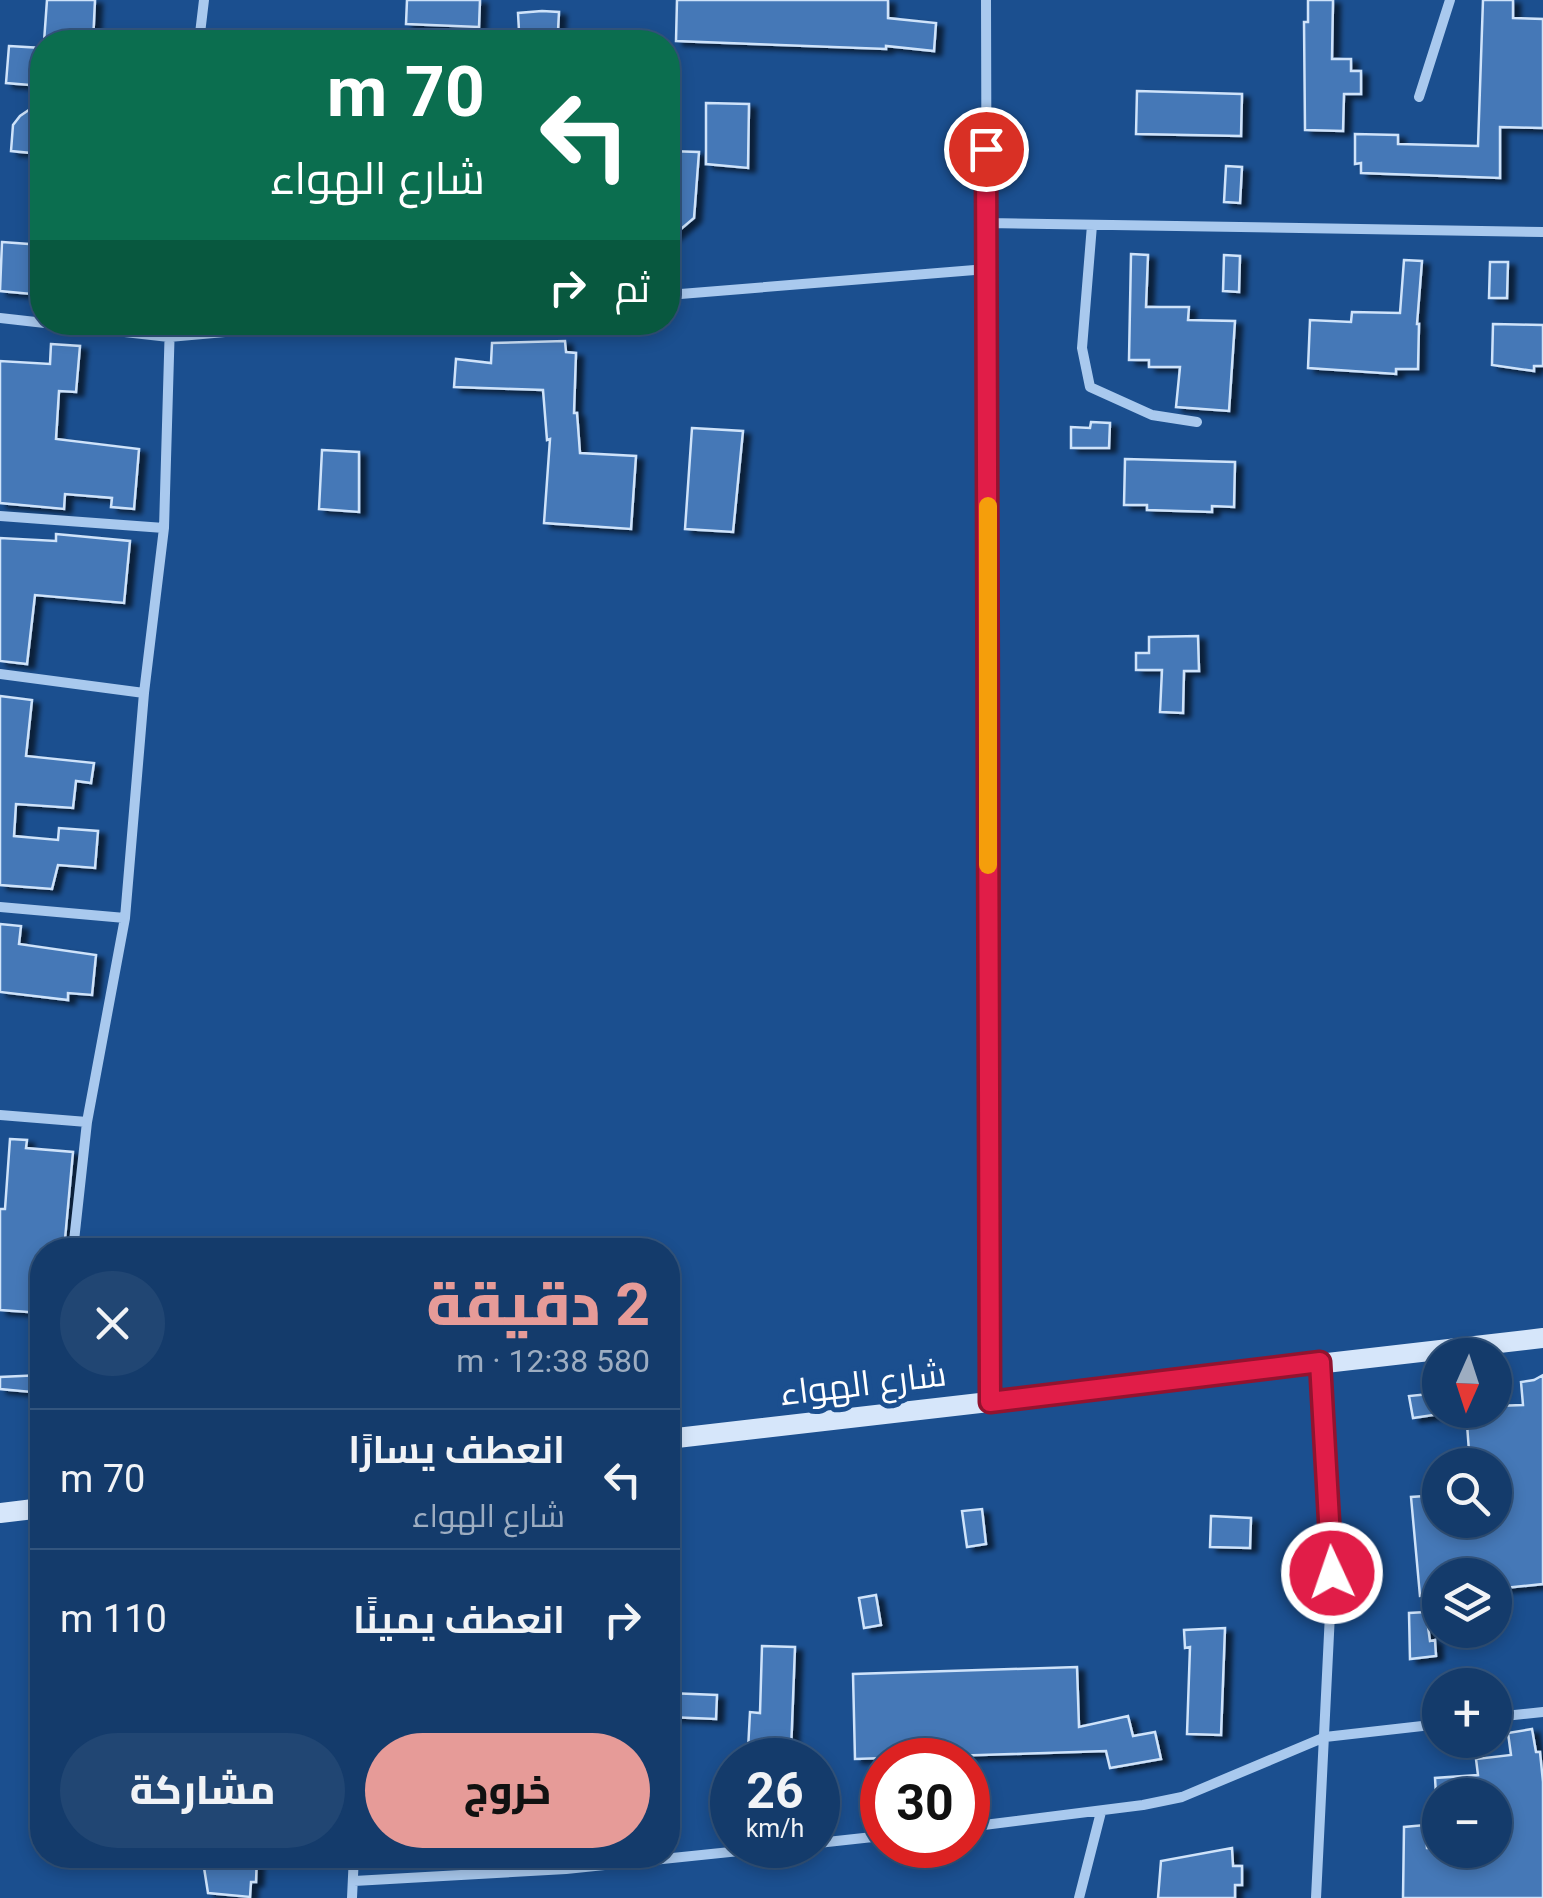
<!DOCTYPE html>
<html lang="ar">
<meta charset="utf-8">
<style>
body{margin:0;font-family:Roboto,Cairo,sans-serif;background:#214673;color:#f1f3f6;direction:rtl;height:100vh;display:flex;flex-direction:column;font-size:38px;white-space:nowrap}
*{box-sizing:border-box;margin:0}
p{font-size:32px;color:#9dadc1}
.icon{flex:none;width:55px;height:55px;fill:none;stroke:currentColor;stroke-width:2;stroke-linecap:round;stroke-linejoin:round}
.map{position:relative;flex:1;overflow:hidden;direction:ltr}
.details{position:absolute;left:30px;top:1238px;width:650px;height:630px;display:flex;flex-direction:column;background:#143b6b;border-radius:40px;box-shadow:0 5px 15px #0003,0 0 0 2px #33557e;direction:rtl}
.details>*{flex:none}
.banner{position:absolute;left:30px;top:30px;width:650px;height:305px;border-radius:40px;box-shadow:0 5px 15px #0003,0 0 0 2px #33557e;direction:rtl;background:#0b6e4f;color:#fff;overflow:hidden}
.needle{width:65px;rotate:183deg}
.fabs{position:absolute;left:1422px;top:1338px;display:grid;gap:20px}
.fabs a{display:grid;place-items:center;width:90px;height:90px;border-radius:50%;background:#143b6b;box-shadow:0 5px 15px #0003,0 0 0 2px #33557e;font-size:50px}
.speed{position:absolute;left:710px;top:1738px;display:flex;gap:20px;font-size:50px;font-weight:700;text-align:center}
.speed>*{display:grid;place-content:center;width:130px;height:130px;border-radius:50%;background:#143b6b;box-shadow:0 5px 15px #0003,0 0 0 2px #33557e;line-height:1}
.speed small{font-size:25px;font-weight:400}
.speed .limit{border:15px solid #d22;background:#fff;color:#111}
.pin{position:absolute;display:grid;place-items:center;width:85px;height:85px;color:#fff;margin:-42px;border:5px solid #fff;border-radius:50%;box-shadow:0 2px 10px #0007}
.me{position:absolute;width:110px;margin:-55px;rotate:357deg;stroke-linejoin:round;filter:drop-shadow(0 0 8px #0008)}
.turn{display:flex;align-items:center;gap:35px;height:210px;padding:0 30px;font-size:45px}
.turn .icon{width:130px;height:130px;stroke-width:2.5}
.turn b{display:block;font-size:70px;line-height:85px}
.then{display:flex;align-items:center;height:95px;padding:0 30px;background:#0003;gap:20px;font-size:38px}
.round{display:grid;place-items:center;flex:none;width:105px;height:105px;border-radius:52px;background:#214673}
.overview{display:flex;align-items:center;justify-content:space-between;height:170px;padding:0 30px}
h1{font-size:60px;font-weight:800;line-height:75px;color:#e69b98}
.primary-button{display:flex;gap:20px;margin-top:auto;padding:20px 30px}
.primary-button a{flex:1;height:115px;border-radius:60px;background:#e69b98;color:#111;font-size:40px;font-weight:800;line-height:115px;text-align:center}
.primary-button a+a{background:#214673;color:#f1f3f6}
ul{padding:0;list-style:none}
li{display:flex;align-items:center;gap:30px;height:140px;padding:0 30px;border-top:2px solid #33557e}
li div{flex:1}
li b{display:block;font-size:38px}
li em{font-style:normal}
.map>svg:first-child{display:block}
</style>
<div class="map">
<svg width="1543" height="1898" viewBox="0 0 1543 1898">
<defs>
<filter id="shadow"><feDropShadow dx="7" dy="4" stdDeviation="2.5" flood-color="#0009"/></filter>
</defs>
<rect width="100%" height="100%" fill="#1b4f8f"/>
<!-- building -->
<path fill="#4478b7" stroke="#cfe3fa" stroke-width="2.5" filter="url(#shadow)" d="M 47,0 L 95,0 L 93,42 L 44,42 Z
M 407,0 L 480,0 L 479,27 L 406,24 Z
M 677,0 L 888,0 L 888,18 L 936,23 L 934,51 L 886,46 L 886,49 L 676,41 Z
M 1308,0 L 1333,0 L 1332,59 L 1351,59 L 1351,71 L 1361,71 L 1361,94 L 1344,94 L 1343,131 L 1305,130 L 1304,22 L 1308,22 Z
M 1483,0 L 1513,0 L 1513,18 L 1543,19 L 1543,128 L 1500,127 L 1500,178 L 1361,173 L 1361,163 L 1355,164 L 1355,134 L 1398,135 L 1398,144 L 1478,146 Z
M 542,11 L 559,12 L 558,31 L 519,31 L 518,13 Z
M 9,46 L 42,48 L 42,86 L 6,83 Z
M 1137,91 L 1242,94 L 1241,136 L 1136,134 Z
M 42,101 L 42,154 L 11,151 L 13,125 L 20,116 Z
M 706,103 L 749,104 L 748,168 L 706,164 Z
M 668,151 L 699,152 L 694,218 L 668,240 Z
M 1226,166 L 1242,167 L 1240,203 L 1224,202 Z
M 2,242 L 42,245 L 42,295 L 0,291 Z
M 1131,254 L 1148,255 L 1146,307 L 1189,307 L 1188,320 L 1235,321 L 1229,411 L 1176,407 L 1180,367 L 1149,367 L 1149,360 L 1129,360 Z
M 1224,255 L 1240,256 L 1239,292 L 1223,291 Z
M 1404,260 L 1422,261 L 1417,324 L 1419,324 L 1418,369 L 1396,369 L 1396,374 L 1308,368 L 1310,320 L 1351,322 L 1352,312 L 1400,313 Z
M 1490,262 L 1508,262 L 1507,298 L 1489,298 Z
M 1493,324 L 1543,325 L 1543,366 L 1534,366 L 1534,371 L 1492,365 Z
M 565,341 L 566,352 L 576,353 L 574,413 L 577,413 L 580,453 L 636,456 L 631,529 L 544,523 L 550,439 L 547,440 L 543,390 L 454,387 L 456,359 L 491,363 L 492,343 Z
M 51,344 L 80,346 L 76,392 L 59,391 L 56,439 L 139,449 L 134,509 L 111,507 L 112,498 L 65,494 L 64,509 L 0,503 L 0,361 L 50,364 Z
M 1091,422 L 1110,423 L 1109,448 L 1071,448 L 1071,427 L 1090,428 Z
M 692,428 L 743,431 L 733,532 L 685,529 Z
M 322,450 L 359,452 L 359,512 L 319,509 Z
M 1125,459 L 1235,462 L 1234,507 L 1212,506 L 1212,512 L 1147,510 L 1147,505 L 1124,505 Z
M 56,534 L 130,541 L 124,603 L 35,595 L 27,664 L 0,661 L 0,538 L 56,541 Z
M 1198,636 L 1199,671 L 1184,671 L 1183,713 L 1160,712 L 1162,670 L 1136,670 L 1136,653 L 1149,653 L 1149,637 Z
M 0,696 L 32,700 L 26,756 L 94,763 L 91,783 L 76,781 L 73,808 L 16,804 L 14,836 L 58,840 L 59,828 L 98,831 L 95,868 L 58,865 L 52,889 L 0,885 Z
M 0,924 L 21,926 L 19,944 L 96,955 L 92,995 L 68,993 L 68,1000 L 0,992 Z
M 10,1139 L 27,1140 L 26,1148 L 73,1152 L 64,1250 L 42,1250 L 42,1313 L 0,1310 L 0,1209 L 5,1209 Z
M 42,1375 L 42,1393 L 0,1389 L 0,1377 Z
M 1543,1375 L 1543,1584 L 1495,1589 L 1495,1575 L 1440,1575 L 1440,1594 L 1420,1596 L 1411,1497 L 1440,1495 L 1440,1520 L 1495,1520 L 1495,1465 L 1470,1465 L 1467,1424 L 1489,1410 L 1495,1410 L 1495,1406 L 1523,1405 L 1521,1382 L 1534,1380 Z
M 1440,1393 L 1440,1414 L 1413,1418 L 1409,1396 Z
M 982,1509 L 986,1544 L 967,1547 L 962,1511 Z
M 1211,1516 L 1251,1518 L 1250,1548 L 1210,1547 Z
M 876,1595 L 881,1625 L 864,1628 L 859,1598 Z
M 1426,1612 L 1430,1641 L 1435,1640 L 1436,1656 L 1410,1659 L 1409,1613 Z
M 1225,1628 L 1221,1735 L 1187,1734 L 1190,1647 L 1185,1648 L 1184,1630 Z
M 762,1646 L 795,1647 L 791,1751 L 748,1750 L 750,1712 L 760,1713 Z
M 1077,1667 L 1079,1727 L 1128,1716 L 1133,1736 L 1155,1732 L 1161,1759 L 1110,1768 L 1106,1751 L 855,1759 L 853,1674 Z
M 668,1693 L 717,1695 L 716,1719 L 668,1717 Z
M 1532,1729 L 1536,1752 L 1540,1752 L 1543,1782 L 1543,1898 L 1403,1898 L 1404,1827 L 1425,1825 L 1427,1848 L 1495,1850 L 1495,1795 L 1436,1795 L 1435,1778 L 1478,1775 L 1476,1759 L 1511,1755 L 1508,1733 Z
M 1232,1848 L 1233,1866 L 1242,1866 L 1242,1885 L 1235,1885 L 1235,1898 L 1158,1898 L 1161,1861 Z
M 202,1855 L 257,1855 L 256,1882 L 251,1882 L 250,1897 L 208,1893 Z"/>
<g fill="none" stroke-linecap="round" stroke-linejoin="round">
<!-- street -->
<path stroke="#a9c9ee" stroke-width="10" d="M 986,0 L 990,1402
M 199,42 L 204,0
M 1419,97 L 1450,0
M 986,223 L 1543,232
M 1092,225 L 1082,348 L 1090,387 L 1152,415 L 1197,422
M 668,295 L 987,269
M 0,318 L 169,337 L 339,322
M 0,516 L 164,528
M 0,674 L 144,693
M 0,907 L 125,918
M 0,1115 L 87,1122
M 73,1250 L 87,1122 L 125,918 L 144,693 L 164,528 L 170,322
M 1495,1717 L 1543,1712
M 968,1827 L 1143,1805 L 1182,1797 L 1325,1737 L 1440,1724
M 818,1843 L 882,1836
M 354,1881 L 566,1869 L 797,1845
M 352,1898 L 354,1855
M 1079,1898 L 1101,1812
M 1316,1898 L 1332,1573 L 1320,1363"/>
<!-- secondary -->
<path stroke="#d6e6fa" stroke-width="20" d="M 668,1439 L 1543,1338
M 0,1513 L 42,1508"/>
</g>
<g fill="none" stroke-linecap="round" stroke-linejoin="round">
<!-- route casing -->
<g stroke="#92132f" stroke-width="25">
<path id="route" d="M 986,149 L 990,1402 L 1320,1362 L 1332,1573"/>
</g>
<!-- route -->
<use href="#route" stroke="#e11d48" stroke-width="18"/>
<!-- slow -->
<path stroke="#f59e0b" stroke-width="18" d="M 988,506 L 988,865"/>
</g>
<g text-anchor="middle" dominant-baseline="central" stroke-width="10" stroke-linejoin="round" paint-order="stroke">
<!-- street labels -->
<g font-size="35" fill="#fff" stroke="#1b4f8f">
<text transform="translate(863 1384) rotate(-7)">شارع الهواء</text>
</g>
</g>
</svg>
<div class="fabs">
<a><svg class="needle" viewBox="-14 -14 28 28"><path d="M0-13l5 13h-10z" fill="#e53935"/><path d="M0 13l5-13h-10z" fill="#9dadc1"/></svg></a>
<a><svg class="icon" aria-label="search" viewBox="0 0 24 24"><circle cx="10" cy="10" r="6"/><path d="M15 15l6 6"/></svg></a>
<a><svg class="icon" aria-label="layers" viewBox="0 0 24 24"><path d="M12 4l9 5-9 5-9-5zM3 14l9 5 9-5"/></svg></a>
<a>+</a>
<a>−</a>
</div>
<div class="speed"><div>26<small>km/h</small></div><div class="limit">30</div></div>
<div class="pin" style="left:986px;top:149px;background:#d93025"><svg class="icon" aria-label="arrive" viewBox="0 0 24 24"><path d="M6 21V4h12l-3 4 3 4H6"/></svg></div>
<svg class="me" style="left:1332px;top:1573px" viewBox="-20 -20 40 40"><circle r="17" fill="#e11d48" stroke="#fff" stroke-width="3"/><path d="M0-11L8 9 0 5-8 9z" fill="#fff"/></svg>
<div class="banner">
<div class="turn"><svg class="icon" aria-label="left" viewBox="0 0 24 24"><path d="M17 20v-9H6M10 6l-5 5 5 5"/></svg><div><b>70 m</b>شارع الهواء</div></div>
<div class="then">ثم<svg class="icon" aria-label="right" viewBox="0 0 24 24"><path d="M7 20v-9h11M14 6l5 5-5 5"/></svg></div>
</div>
<section class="details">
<div class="overview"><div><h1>2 دقيقة</h1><p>580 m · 12:38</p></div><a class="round"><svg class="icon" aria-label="close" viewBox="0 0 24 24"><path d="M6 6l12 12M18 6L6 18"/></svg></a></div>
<ul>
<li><svg class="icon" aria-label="left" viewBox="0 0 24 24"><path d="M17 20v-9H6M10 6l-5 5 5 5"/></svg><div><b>انعطف يسارًا</b><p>شارع الهواء</p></div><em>70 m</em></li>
<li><svg class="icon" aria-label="right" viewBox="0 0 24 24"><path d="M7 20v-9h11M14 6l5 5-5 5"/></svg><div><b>انعطف يمينًا</b></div><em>110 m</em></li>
</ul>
<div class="primary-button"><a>خروج</a><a>مشاركة</a></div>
</section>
</div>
